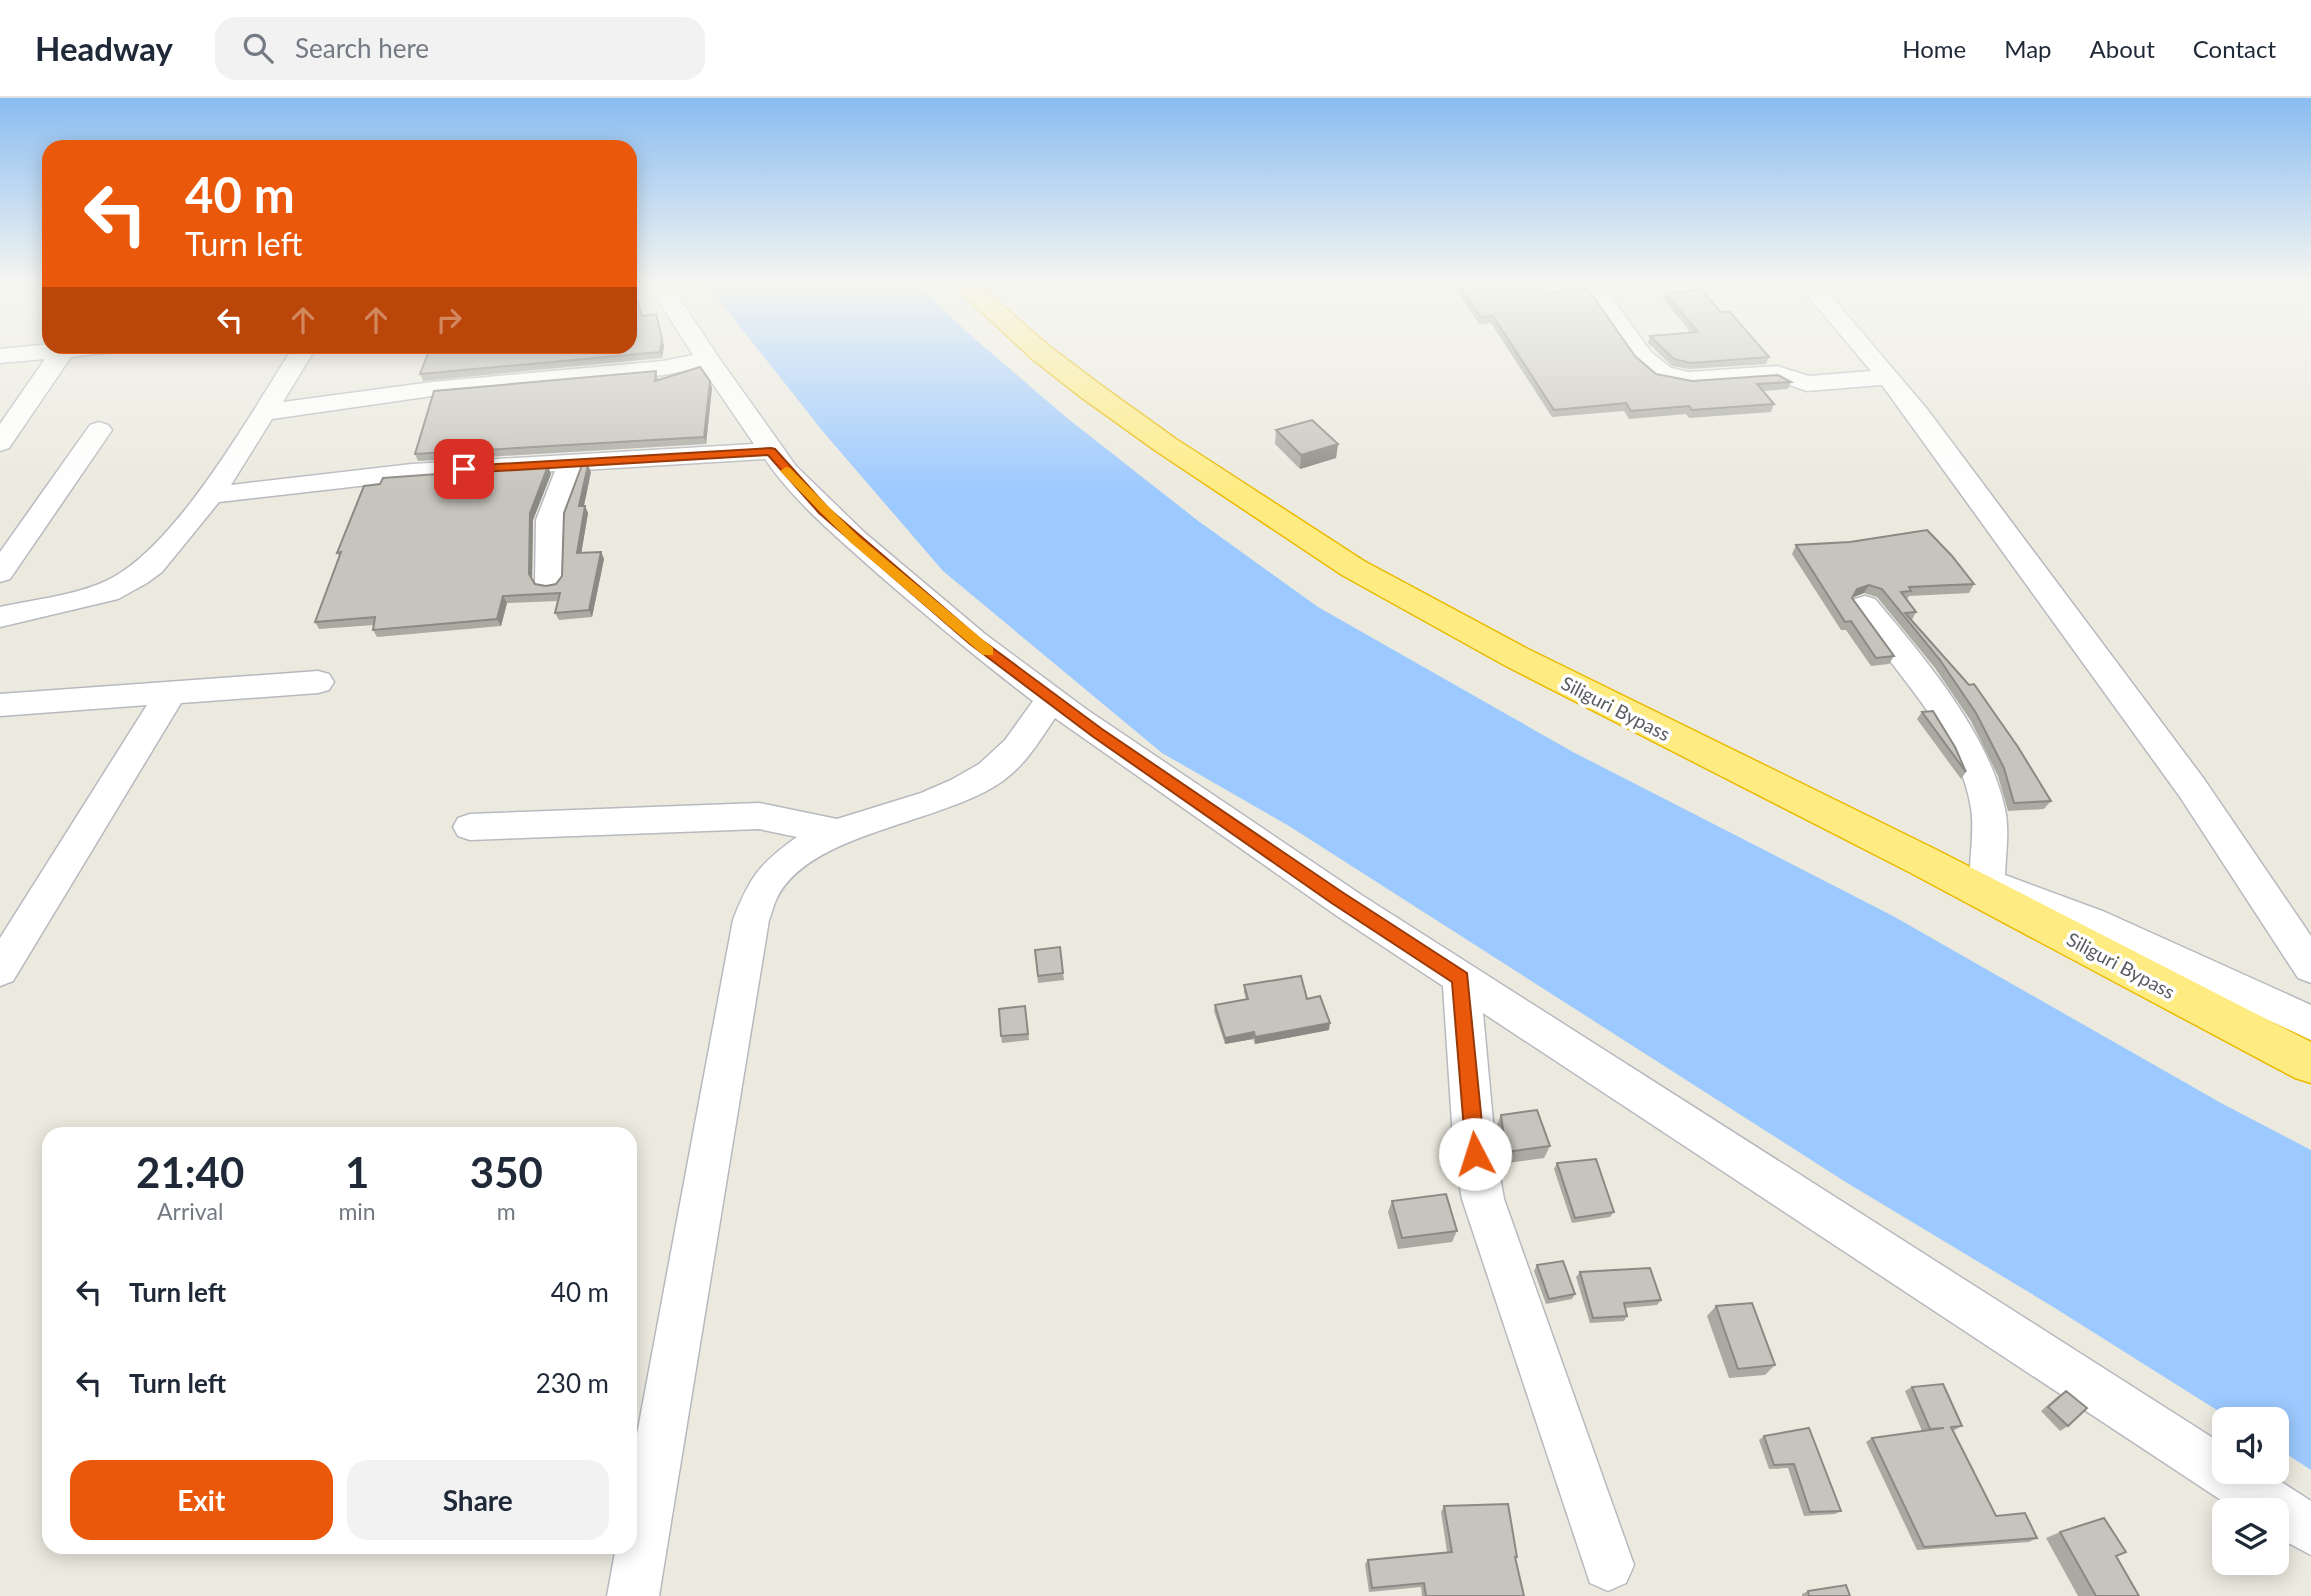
<!DOCTYPE html>
<style>
body{margin:0;font-family:Lato,sans-serif;background:#f2f2f3;color:#1f2937;height:100vh;display:flex;flex-direction:column;font-size:26px;white-space:nowrap}
*{box-sizing:border-box;margin:0}
p{font-size:23px;color:#747a83}
.icon{flex:none;width:38px;height:38px;fill:none;stroke:currentColor;stroke-width:2;stroke-linecap:round;stroke-linejoin:round}
.map{position:relative;flex:1;overflow:hidden}
.panel{position:absolute;left:42px;top:1029px;width:595px;height:427px;display:flex;flex-direction:column;background:#fff;border-radius:21px;box-shadow:0 4px 18px #0003}
.panel>*{flex:none}
.hud{position:absolute;left:42px;top:42px;width:595px;height:214px;border-radius:21px;box-shadow:0 4px 18px #0003;background:#ea580c;color:#fff;overflow:hidden}
.fabs{position:absolute;left:2212px;top:1309px;display:grid;gap:14px}
.fabs a{display:grid;place-items:center;width:77px;height:77px;border-radius:14px;background:#fff;box-shadow:0 4px 18px #0003;font-size:35px}
.pin{position:absolute;display:grid;place-items:center;width:60px;height:60px;color:#fff;margin:-30px;border-radius:14px;box-shadow:0 4px 10px #0006}
.me{position:absolute;width:77px;margin:-38px;rotate:355deg;stroke-linejoin:round;filter:drop-shadow(0 0 5px #0008)}
.turn{display:flex;align-items:center;gap:24px;height:147px;padding:0 28px;font-size:32px}
.turn .icon{width:91px;height:91px;stroke-width:2.5}
.turn b{display:block;font-size:49px;line-height:60px}
.lanes{display:flex;align-items:center;height:66px;padding:0 28px;background:#0003;justify-content:center;gap:35px;direction:ltr}
.lanes .off{opacity:.35}
.eta{display:flex;justify-content:space-evenly;align-items:center;height:119px;text-align:center}
.eta b{font-size:42px;font-weight:700;line-height:49px}
.button{display:flex;gap:14px;margin-top:auto;padding:14px 28px}
.button a{flex:1;height:80px;border-radius:21px;background:#ea580c;color:#fff;font-size:28px;font-weight:700;line-height:80px;text-align:center}
.button a+a{background:#f2f2f3;color:#1f2937}
ul{padding:0;list-style:none}
li{display:flex;align-items:center;gap:21px;height:91px;padding:0 28px}
li div{flex:1}
li b{display:block;font-size:26px}
li em{font-style:normal}
header{display:flex;align-items:center;gap:42px;box-sizing:border-box;height:98px;padding:0 35px;background:#fff;border-bottom:2px solid #e0e1e3}
header strong{font-size:33px}
nav{display:flex;gap:38px;margin-inline-start:auto;font-size:24px}
.search{width:490px;height:63px;background:#f2f2f3;display:flex;align-items:center;gap:18px;box-sizing:border-box;padding:0 24px;border-radius:21px;color:#747a83;font-size:26px}
.map>svg:first-child{display:block}
</style>
<header>
<strong>Headway</strong>
<div class="search"><svg class="icon" aria-label="search" viewBox="0 0 24 24"><circle cx="10" cy="10" r="6"/><path d="M15 15l6 6"/></svg>Search here</div>
<nav><a>Home</a><a>Map</a><a>About</a><a>Contact</a></nav>
</header>
<div class="map">
<svg width="2311" height="1498" viewBox="0 0 2311 1498">
<rect width="100%" height="100%" fill="#eceadf"/>
<!-- water -->
<path fill="#9cc9ff" d="M 706,186 L 916,186 L 968,235 L 1067,320 L 1197,422 L 1318,509 L 1573,654 L 1893,818 L 2221,1005 L 2311,1052 L 2311,1372 L 2277,1350 L 2277,1321 L 2231,1321 L 2050,1207 L 1844,1083 L 1289,728 L 1162,655 L 943,473 L 825,336 Z"/>
<g fill="none" stroke-linecap="round" stroke-linejoin="round">
<!-- street casing -->
<g stroke="#b7b9bf" stroke-width="3">
<path id="street" d="M 648,186 L 670,186 L 719,260 L 796,368 L 865,435 L 985,536 L 1086,611 L 1363,798 L 2224,1347 L 2224,1374 L 2266,1374 L 2311,1403 L 2311,1457 L 2277,1439 L 2277,1412 L 2236,1412 L 1483,915 L 1496,1056 L 1504,1101 L 1634,1467 L 1626,1485 L 1608,1493 L 1590,1485 L 1462,1101 L 1454,1056 L 1443,888 L 1337,818 L 1055,620 C 1040,642 1026,666 1004,682 C 945,726 807,733 776,802 C 773,808 772,815 769,822 L 659,1498 L 607,1498 L 616,1449 L 630,1449 L 630,1374 L 733,822 C 750,779 759,766 797,739 L 759,731 L 470,742 L 458,738 L 453,729 L 458,720 L 470,716 L 759,705 L 837,721 L 921,695 L 951,682 L 979,666 L 1005,642 L 1033,603 C 980,563 929,520 878,476 C 839,441 795,405 765,361 L 583,372 L 564,422 L 563,484 L 559,491 L 549,493 L 539,491 L 535,484 L 536,422 L 555,373 L 412,382 L 219,404 L 162,474 L 147,485 L 118,501 L 0,529 L 0,509 C 32,502 69,498 99,486 C 172,459 251,314 294,248 L 317,248 L 283,304 L 432,284 L 663,263 L 693,257 ZM 702,270 L 754,346 L 412,366 L 231,387 L 272,321 L 432,298 L 663,277 Z
M 1580,186 L 1602,186 L 1651,254 L 1671,270 L 1689,274 L 1777,268 L 1809,278 L 1871,273 L 1798,186 L 1821,186 L 1927,311 L 2204,681 L 2311,838 L 2311,885 L 2298,880 L 2180,699 L 1882,287 L 1807,293 L 1775,282 L 1689,288 L 1654,281 L 1635,264 Z
M 49,246 L 123,248 L 120,253 L 71,259 L 9,350 L 0,353 L 0,326 L 45,261 L 0,265 L 0,251 Z
M 99,324 L 108,327 L 112,332 L 10,481 L 0,484 L 0,454 L 90,327 Z
M 1865,498 L 1875,501 C 1923,558 1987,633 2004,707 C 2010,729 2006,754 2005,777 L 2105,814 L 2311,907 L 2311,942 L 2079,834 L 1964,791 L 1959,781 L 1964,771 L 1970,769 C 1971,750 1974,729 1971,710 C 1959,633 1890,571 1850,508 L 1855,501 Z
M 318,573 L 329,576 L 334,584 L 329,592 L 318,595 L 181,605 L 13,883 L 0,888 L 0,840 L 147,607 L 0,618 L 0,596 Z"/>
</g>
<!-- highway casing -->
<g stroke="#ebba00" stroke-width="3">
<path id="highway" d="M 952,186 L 978,186 L 1049,248 L 1102,288 L 1176,341 L 1364,463 L 1528,551 L 1937,752 L 2311,944 L 2311,985 L 2295,980 L 1909,774 L 1504,567 L 1342,477 L 1156,353 L 1082,300 L 1031,260 Z"/>
</g>
<!-- street -->
<use href="#street" fill="#fff" fill-rule="evenodd"/>
<!-- highway -->
<use href="#highway" fill="#feec83" fill-rule="evenodd"/>
</g>
<!-- wall -->
<path fill="#aaa9a2" d="M 1452,186 L 1536,186 L 1543,195 L 1635,258 L 1656,276 L 1692,283 L 1791,284 L 1788,291 L 1763,293 L 1774,306 L 1771,314 L 1689,320 L 1686,316 L 1629,321 L 1624,313 L 1552,319 L 1491,225 L 1479,226 Z
M 1665,195 L 1721,214 L 1769,259 L 1766,266 L 1689,271 L 1672,268 L 1648,245 L 1650,238 L 1691,235 L 1663,201 Z
M 642,218 L 664,247 L 662,260 L 423,283 L 420,276 Z
M 656,273 L 658,282 L 710,283 L 712,290 L 706,346 L 418,363 L 415,356 Z
M 1276,332 L 1338,346 L 1336,360 L 1300,371 L 1275,346 Z
M 591,374 L 584,408 L 588,415 L 581,455 L 601,454 L 604,461 L 592,519 L 559,522 L 555,515 L 558,503 L 507,505 L 501,528 L 377,539 L 373,532 L 374,527 L 319,531 L 315,524 L 339,458 L 337,455 L 551,376 L 533,422 L 532,482 L 535,486 L 546,488 L 556,486 L 562,478 Z
M 1796,447 L 1974,486 L 1969,495 L 1909,498 L 1907,501 L 1916,514 L 1912,522 L 2051,703 L 2044,711 L 2008,713 L 1998,678 L 1971,623 L 1935,570 L 1877,499 L 1864,495 L 1852,500 L 1894,558 L 1889,566 L 1871,568 L 1846,532 L 1841,532 L 1792,456 Z
M 1922,614 L 1966,674 L 1961,681 L 1917,621 Z
M 1035,852 L 1063,875 L 1064,882 L 1038,885 Z
M 1244,887 L 1307,901 L 1329,932 L 1255,946 L 1253,941 L 1225,946 L 1214,913 L 1215,907 L 1246,901 L 1244,894 Z
M 1025,908 L 1029,942 L 1002,945 L 1001,938 Z
M 1501,1017 L 1550,1048 L 1544,1060 L 1500,1066 L 1496,1029 Z
M 1557,1065 L 1614,1114 L 1610,1119 L 1572,1125 L 1554,1071 Z
M 1392,1103 L 1457,1133 L 1452,1144 L 1398,1151 L 1388,1114 Z
M 1537,1167 L 1575,1196 L 1572,1201 L 1546,1206 L 1534,1173 Z
M 1580,1174 L 1661,1202 L 1657,1207 L 1625,1210 L 1627,1218 L 1624,1223 L 1590,1225 L 1576,1179 Z
M 1716,1208 L 1775,1267 L 1765,1277 L 1729,1280 L 1707,1218 Z
M 1912,1289 L 1962,1328 L 1953,1333 L 1996,1418 L 2037,1440 L 2029,1444 L 1917,1452 L 1866,1344 L 1872,1340 L 1922,1333 L 1905,1293 Z
M 2066,1293 L 2068,1328 L 2060,1333 L 2041,1313 L 2058,1298 Z
M 1764,1338 L 1841,1413 L 1835,1416 L 1804,1418 L 1788,1370 L 1769,1371 L 1759,1342 Z
M 1444,1408 L 1517,1459 L 1515,1461 L 1524,1498 L 1422,1498 L 1421,1489 L 1369,1494 L 1365,1466 L 1368,1462 L 1447,1454 L 1441,1414 Z
M 2060,1434 L 2139,1498 L 2078,1498 L 2046,1440 Z
M 1808,1493 L 1850,1498 L 1802,1498 L 1802,1496 Z"/>
<!-- shaded-wall -->
<path fill="#8b8984" d="M 656,216 L 664,247 L 662,260 L 660,254 Z
M 710,283 L 712,290 L 706,346 L 704,339 Z
M 1338,346 L 1336,360 L 1300,371 L 1301,357 Z
M 588,367 L 591,374 L 582,416 L 579,408 Z
M 548,368 L 551,376 L 533,422 L 532,484 L 529,476 L 530,415 Z
M 585,408 L 588,415 L 580,463 L 577,455 Z
M 601,454 L 604,461 L 592,519 L 589,512 Z
M 1869,487 L 1864,495 L 1853,499 L 1847,508 L 1857,491 Z
M 503,498 L 507,505 L 501,528 L 497,521 Z
M 1330,925 L 1329,932 L 1255,946 L 1255,939 Z
M 1254,934 L 1253,941 L 1225,946 L 1225,940 Z"/>
<!-- building -->
<path fill="#c6c4bc" stroke="#8b8984" stroke-width="2" d="M 632,186 L 642,218 L 656,216 L 662,240 L 660,254 L 420,276 L 431,248 L 630,248 L 630,187 Z
M 1458,186 L 1536,186 L 1543,195 L 1588,191 L 1635,258 L 1656,276 L 1692,283 L 1778,277 L 1791,284 L 1757,286 L 1774,306 L 1692,312 L 1689,308 L 1631,313 L 1626,305 L 1554,312 L 1493,218 L 1481,219 Z
M 1701,192 L 1721,214 L 1730,214 L 1769,259 L 1691,265 L 1674,261 L 1650,238 L 1698,234 L 1665,195 Z
M 700,269 L 710,283 L 704,339 L 415,356 L 434,293 L 656,273 L 655,283 Z
M 1312,322 L 1338,346 L 1301,357 L 1276,332 Z
M 582,367 L 588,367 L 579,408 L 585,408 L 577,455 L 601,454 L 589,512 L 555,515 L 560,495 L 503,498 L 497,521 L 373,532 L 375,519 L 315,524 L 341,454 L 337,455 L 364,388 L 380,386 L 383,380 L 548,368 L 530,415 L 529,476 L 535,486 L 546,488 L 556,486 L 562,478 L 564,415 Z
M 1927,432 L 1952,458 L 1974,486 L 1909,489 L 1911,493 L 1901,494 L 1916,514 L 1905,515 L 1969,587 L 1974,586 L 2018,649 L 2051,703 L 2014,705 L 2004,670 L 1976,615 L 1940,562 L 1882,491 L 1869,487 L 1857,491 L 1852,500 L 1894,558 L 1876,560 L 1851,523 L 1845,524 L 1796,447 L 1850,444 Z
M 1933,613 L 1955,649 L 1966,674 L 1922,614 Z
M 1060,849 L 1063,875 L 1038,878 L 1035,852 Z
M 1301,878 L 1307,901 L 1320,898 L 1330,925 L 1255,939 L 1254,934 L 1225,940 L 1215,907 L 1248,901 L 1244,887 Z
M 1025,908 L 1028,936 L 1001,938 L 999,911 Z
M 1537,1012 L 1550,1048 L 1506,1054 L 1501,1017 Z
M 1596,1061 L 1614,1114 L 1575,1120 L 1557,1065 Z
M 1446,1096 L 1457,1133 L 1402,1140 L 1392,1103 Z
M 1563,1163 L 1575,1196 L 1549,1201 L 1537,1167 Z
M 1650,1170 L 1661,1202 L 1624,1205 L 1627,1218 L 1593,1220 L 1580,1174 Z
M 1752,1205 L 1775,1267 L 1738,1271 L 1716,1208 Z
M 1943,1286 L 1962,1328 L 1951,1329 L 1996,1418 L 2025,1415 L 2037,1440 L 1924,1449 L 1872,1340 L 1944,1330 L 1930,1331 L 1912,1289 Z
M 2066,1293 L 2087,1310 L 2068,1328 L 2048,1309 Z
M 1809,1330 L 1841,1413 L 1810,1414 L 1794,1366 L 1774,1367 L 1764,1338 Z
M 1508,1406 L 1517,1459 L 1515,1459 L 1524,1498 L 1426,1498 L 1424,1485 L 1372,1490 L 1368,1462 L 1452,1454 L 1444,1408 Z
M 2104,1420 L 2126,1454 L 2116,1458 L 2139,1498 L 2096,1498 L 2060,1434 Z
M 1846,1487 L 1850,1498 L 1809,1498 L 1808,1493 Z"/>
<!-- sky -->
<linearGradient id="sky" x2="0" y2="1"><stop stop-color="#89bcf1"/><stop offset="0.47" stop-color="#f6f6f1"/><stop offset="1" stop-color="#f6f6f1" stop-opacity="0"/></linearGradient>
<rect width="2311" height="395" fill="url(#sky)"/>
<!-- route -->
<path fill="#ea580c" stroke="#983908" stroke-width="2" d="M 771,350 L 775,351 L 828,410 L 979,540 L 1102,631 L 1342,794 L 1467,875 L 1485,1056 L 1482,1063 L 1475,1065 L 1468,1063 L 1466,1056 L 1452,884 L 1330,804 L 1092,638 L 970,546 L 819,415 L 768,357 L 464,375 L 458,371 L 464,368 Z"/>
<!-- slow -->
<path fill="#f59e0b" d="M 786,369 L 790,370 L 859,439 L 993,550 L 993,557 L 983,557 L 850,444 L 782,375 L 780,373 Z"/>
<g text-anchor="middle" dominant-baseline="central" stroke-width="7" stroke-linejoin="round" paint-order="stroke">
<!-- street labels -->
<g font-size="19" fill="#585b61" stroke="#fff">
<text transform="translate(1616 610) rotate(27)">Siliguri Bypass</text>
<text transform="translate(2121 867) rotate(28)">Siliguri Bypass</text>
</g>
</g>
</svg>
<div class="fabs">
<a><svg class="icon" aria-label="sound" viewBox="0 0 24 24"><path d="M4 9h4l5-4v14l-5-4H4zM17 9q2 3 0 6"/></svg></a>
<a><svg class="icon" aria-label="layers" viewBox="0 0 24 24"><path d="M12 4l9 5-9 5-9-5zM3 14l9 5 9-5"/></svg></a>
</div>
<div class="pin" style="left:464px;top:371px;background:#d93025"><svg class="icon" aria-label="arrive" viewBox="0 0 24 24"><path d="M6 21V4h12l-3 4 3 4H6"/></svg></div>
<svg class="me" style="left:1475px;top:1056px" viewBox="-20 -20 40 40"><circle r="19" fill="#fff"/><path d="M0-13L10 11 0 6-10 11z" fill="#ea580c"/></svg>
<div class="hud">
<div class="turn"><svg class="icon" aria-label="left" viewBox="0 0 24 24"><path d="M17 20v-9H6M10 6l-5 5 5 5"/></svg><div><b>40 m</b>Turn left</div></div>
<div class="lanes"><svg class="icon" aria-label="left" viewBox="0 0 24 24"><path d="M17 20v-9H6M10 6l-5 5 5 5"/></svg><svg class="icon off" aria-label="ahead" viewBox="0 0 24 24"><path d="M12 20V5M6 11l6-6 6 6"/></svg><svg class="icon off" aria-label="ahead" viewBox="0 0 24 24"><path d="M12 20V5M6 11l6-6 6 6"/></svg><svg class="icon off" aria-label="right" viewBox="0 0 24 24"><path d="M7 20v-9h11M14 6l5 5-5 5"/></svg></div>
</div>
<section class="panel">
<div class="eta">
<div><b>21:40</b><p>Arrival</p></div>
<div><b>1</b><p>min</p></div>
<div><b>350</b><p>m</p></div>
</div>
<ul>
<li><svg class="icon" aria-label="left" viewBox="0 0 24 24"><path d="M17 20v-9H6M10 6l-5 5 5 5"/></svg><div><b>Turn left</b></div><em>40 m</em></li>
<li><svg class="icon" aria-label="left" viewBox="0 0 24 24"><path d="M17 20v-9H6M10 6l-5 5 5 5"/></svg><div><b>Turn left</b></div><em>230 m</em></li>
</ul>
<div class="button"><a>Exit</a><a>Share</a></div>
</section>
</div>
